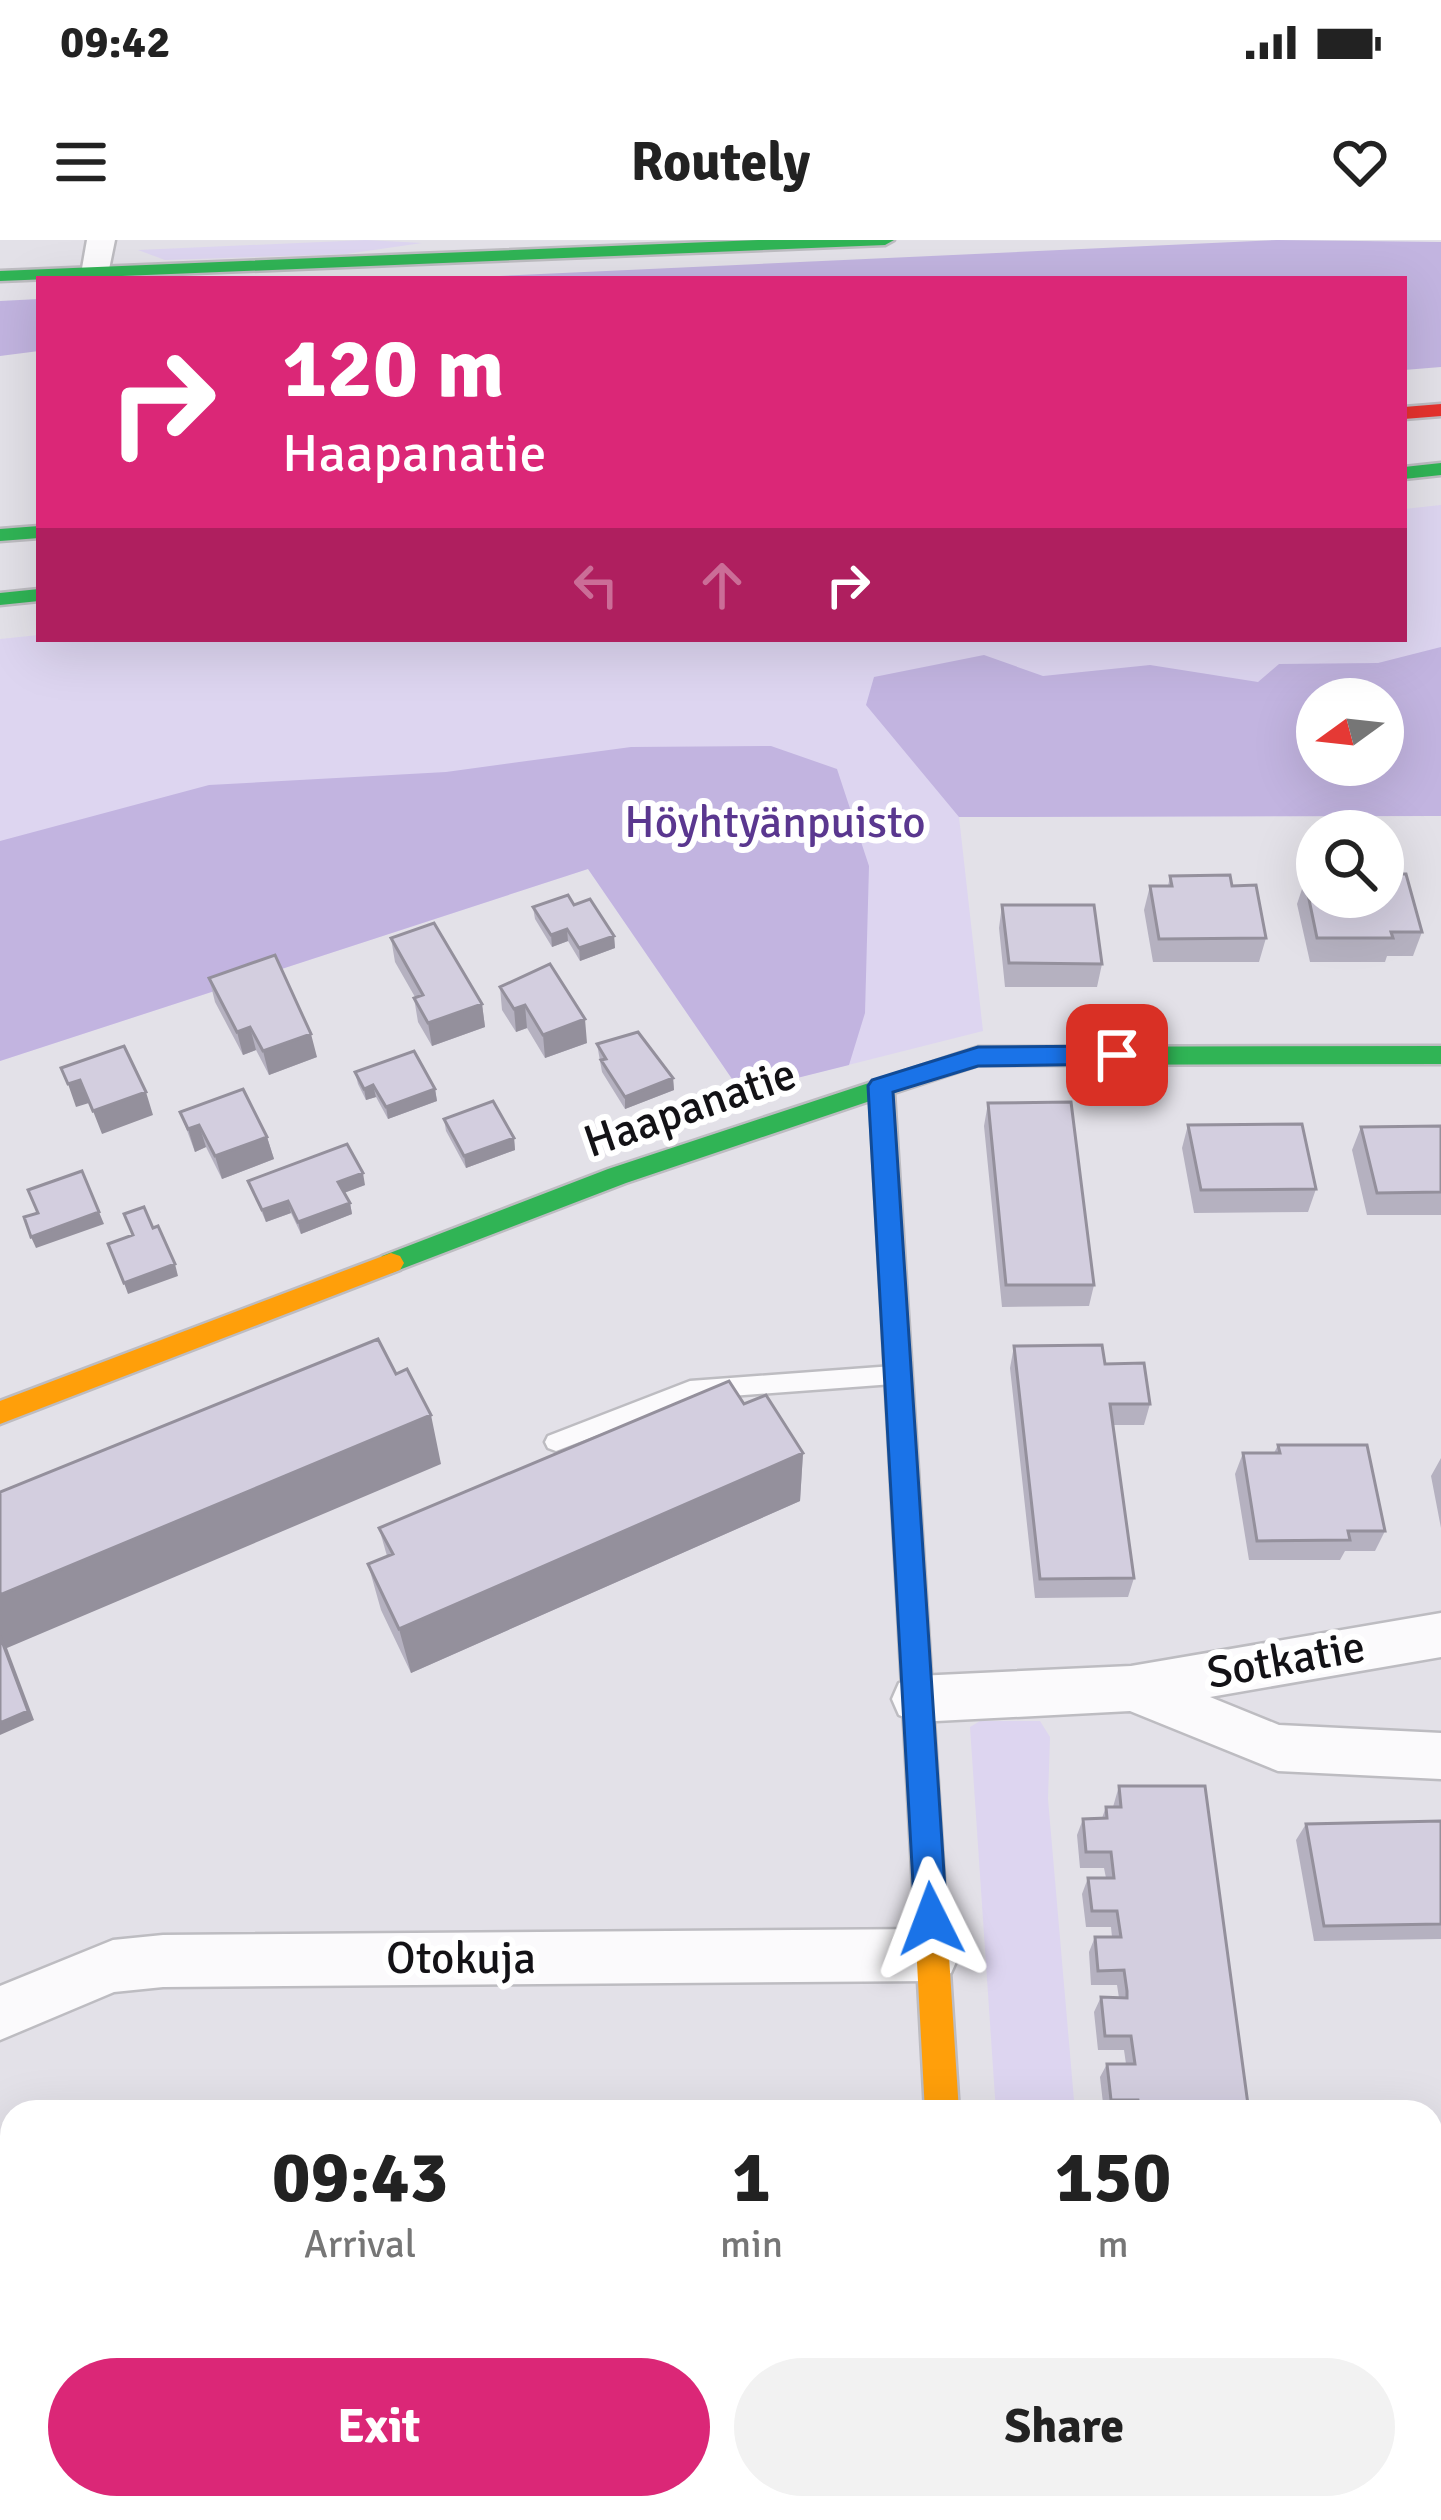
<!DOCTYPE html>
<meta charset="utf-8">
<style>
body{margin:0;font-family:Signika,sans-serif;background:#f2f2f2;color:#222;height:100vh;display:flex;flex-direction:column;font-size:45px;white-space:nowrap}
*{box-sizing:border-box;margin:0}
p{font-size:39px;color:#767676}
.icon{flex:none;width:66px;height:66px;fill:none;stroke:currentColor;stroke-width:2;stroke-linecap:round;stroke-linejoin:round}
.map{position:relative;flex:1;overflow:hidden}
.sheet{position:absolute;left:0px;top:1860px;width:1443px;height:420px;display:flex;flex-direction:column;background:#fff;border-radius:36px 36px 0 0;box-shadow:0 12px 48px #0002}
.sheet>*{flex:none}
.guide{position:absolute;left:36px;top:36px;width:1371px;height:366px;border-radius:0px;box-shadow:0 12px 48px #0002;background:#db2777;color:#fff;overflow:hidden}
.needle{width:78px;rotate:255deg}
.tools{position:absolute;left:1296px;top:438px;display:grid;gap:24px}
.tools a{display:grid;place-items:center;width:108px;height:108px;border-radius:50%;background:#fff;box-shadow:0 12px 48px #0002;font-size:60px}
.pin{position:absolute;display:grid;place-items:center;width:102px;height:102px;color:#fff;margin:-51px;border-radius:24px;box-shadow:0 6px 18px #0006}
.me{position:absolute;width:132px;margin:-66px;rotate:357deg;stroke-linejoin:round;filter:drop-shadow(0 0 9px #0008)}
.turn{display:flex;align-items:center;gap:42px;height:252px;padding:0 48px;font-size:54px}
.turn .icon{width:156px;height:156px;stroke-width:2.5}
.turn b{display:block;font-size:84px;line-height:102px}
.lanes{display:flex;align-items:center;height:114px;padding:0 48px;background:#0003;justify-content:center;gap:60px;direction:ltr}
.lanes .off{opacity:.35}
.eta{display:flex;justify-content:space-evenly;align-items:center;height:204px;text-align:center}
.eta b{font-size:72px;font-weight:700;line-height:84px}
.button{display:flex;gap:24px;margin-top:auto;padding:24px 48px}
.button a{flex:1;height:138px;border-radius:72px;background:#db2777;color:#fff;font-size:48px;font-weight:700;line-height:138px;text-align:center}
.button a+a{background:#f2f2f2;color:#222}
.status{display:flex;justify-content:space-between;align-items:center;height:84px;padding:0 60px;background:#fff;direction:ltr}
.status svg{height:33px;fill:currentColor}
header{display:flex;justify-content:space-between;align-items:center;height:156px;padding:0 48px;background:#fff;font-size:54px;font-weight:700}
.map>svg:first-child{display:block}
</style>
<div class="status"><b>09:42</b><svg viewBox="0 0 49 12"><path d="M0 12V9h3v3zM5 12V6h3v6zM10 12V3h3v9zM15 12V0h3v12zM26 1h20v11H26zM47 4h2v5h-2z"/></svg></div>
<header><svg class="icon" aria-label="menu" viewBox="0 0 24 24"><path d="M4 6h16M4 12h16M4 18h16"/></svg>Routely<svg class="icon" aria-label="heart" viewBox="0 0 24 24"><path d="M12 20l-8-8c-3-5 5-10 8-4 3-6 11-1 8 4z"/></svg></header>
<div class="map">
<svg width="1441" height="2280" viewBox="0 0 1441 2280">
<rect width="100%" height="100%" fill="#e3e1e8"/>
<!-- green -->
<path fill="#ddd5f0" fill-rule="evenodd" d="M 366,0 L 422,3 L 346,14 L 165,20 L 138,10 Z
M 1441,265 L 1441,576 L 959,577 L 983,791 L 741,852 L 588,629 L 0,821 L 0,399 L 39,395 L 39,399 L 1404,399 L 1404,269 ZM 1317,459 L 1383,459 L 1383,525 L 1317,525 Z
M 980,1481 L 1040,1481 L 1050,1497 L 1048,1559 L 1075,1872 L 996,1872 L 970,1487 Z"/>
<!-- forest -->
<path fill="#c2b4e0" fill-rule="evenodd" d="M 1277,0 L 1441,2 L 1441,127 L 1404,130 L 1404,39 L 435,39 Z
M 39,59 L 39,111 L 0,116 L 0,61 Z
M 1441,407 L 1441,576 L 959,577 L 866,465 L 874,437 L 984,415 L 1043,436 L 1150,425 L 1258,442 L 1279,424 L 1378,423 ZM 1383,459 L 1383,525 L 1317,525 L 1317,459 Z
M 771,506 L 837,529 L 869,626 L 865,773 L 849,825 L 741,852 L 588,629 L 0,821 L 0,601 L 209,545 L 446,532 L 631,507 Z"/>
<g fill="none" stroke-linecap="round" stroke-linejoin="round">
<!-- lane casing -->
<g stroke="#bdbcc1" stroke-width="5">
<path id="lane" d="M 893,1126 L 900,1129 L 903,1135 L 900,1141 L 893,1144 L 691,1159 L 556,1211 L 548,1208 L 545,1202 L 548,1196 L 690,1141 Z"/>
</g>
<!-- street casing -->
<g stroke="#bdbcc1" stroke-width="5">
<path id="street" d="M 87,0 L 115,0 L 107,39 L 85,39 L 81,34 Z
M 1441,1373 L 1441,1417 L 1210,1457 L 1279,1485 L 1441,1493 L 1441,1539 L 1278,1531 L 1130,1471 L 917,1482 L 899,1475 L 892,1459 L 899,1443 L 917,1436 L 1131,1426 Z
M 932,1689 L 951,1697 L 959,1715 L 951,1733 L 932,1741 L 163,1747 L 114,1752 L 0,1800 L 0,1746 L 113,1700 L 163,1695 Z
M 935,2268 L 997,2268 L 998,2280 L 936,2280 Z"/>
</g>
<!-- fast casing -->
<g stroke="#bdbcc1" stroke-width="5">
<path id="fast" d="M 758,0 L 894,0 L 885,5 L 0,41 L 0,31 Z
M 1441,223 L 1441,235 L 1404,239 L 1404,227 Z
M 39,286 L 39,298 L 0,301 L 0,289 Z
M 39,349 L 39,361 L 0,365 L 0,353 Z
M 1441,806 L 1441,824 L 979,825 L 894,853 L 947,1685 L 942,1696 L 931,1700 L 920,1696 L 915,1685 L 870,861 L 626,943 L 391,1033 L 378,1023 L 382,1016 L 608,929 L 978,807 Z"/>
</g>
<!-- slow casing -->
<g stroke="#bdbcc1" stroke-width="5">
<path id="slow" d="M 391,1013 L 400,1016 L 404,1023 L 400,1030 L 0,1184 L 0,1161 Z
M 931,1670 L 942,1674 L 947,1685 L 959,1872 L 925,1872 L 915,1685 L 920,1674 Z"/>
</g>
<!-- jam casing -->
<g stroke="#bdbcc1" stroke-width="5">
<path id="jam" d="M 1441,164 L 1441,176 L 1404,179 L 1404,167 Z"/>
</g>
<!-- lane -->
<use href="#lane" fill="#fbfafc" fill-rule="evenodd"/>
<!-- street -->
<use href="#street" fill="#fbfafc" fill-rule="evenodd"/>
<!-- fast -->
<use href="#fast" fill="#30b455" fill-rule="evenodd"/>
<!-- slow -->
<use href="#slow" fill="#ff9f0a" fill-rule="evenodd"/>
<!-- jam -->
<use href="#jam" fill="#e5322d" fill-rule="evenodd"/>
</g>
<!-- wall -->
<path fill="#b5b1c0" d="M 1170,636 L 1232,646 L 1266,698 L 1259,722 L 1153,722 L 1144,670 L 1150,646 L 1168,646 Z
M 1305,640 L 1422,692 L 1413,716 L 1387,716 L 1385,722 L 1310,722 L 1297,664 Z
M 574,665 L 614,696 L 615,708 L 580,721 L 568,701 L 552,707 L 535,679 L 533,667 Z
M 1002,665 L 1102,724 L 1097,747 L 1005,747 L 999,688 Z
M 391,698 L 482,764 L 485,787 L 432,806 L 418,782 L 414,758 L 415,757 L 395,722 Z
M 209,738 L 317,817 L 269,835 L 256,810 L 243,815 L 215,762 Z
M 500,747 L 587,803 L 545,818 L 527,788 L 516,792 L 502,770 Z
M 597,804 L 673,838 L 674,850 L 625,869 L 602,832 Z
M 355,832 L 435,849 L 437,861 L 388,879 L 376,857 L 366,860 L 358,844 Z
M 988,863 L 1094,1045 L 1089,1066 L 1002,1067 L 984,886 Z
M 180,872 L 267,897 L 274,919 L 222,939 L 206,907 L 195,912 Z
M 444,879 L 514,898 L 515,910 L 466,928 L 446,891 Z
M 1188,885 L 1316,949 L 1308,972 L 1194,973 L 1182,908 Z
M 1441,886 L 1441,975 L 1367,975 L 1352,910 L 1361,887 Z
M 248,941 L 365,945 L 344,953 L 350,963 L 352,974 L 301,994 L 291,973 L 266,982 Z
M 1014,1106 L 1105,1124 L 1150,1164 L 1144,1185 L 1113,1185 L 1134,1338 L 1128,1357 L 1035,1358 L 1010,1128 Z
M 744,1164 L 803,1213 L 800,1261 L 411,1433 L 381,1370 L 368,1324 L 387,1316 L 379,1288 Z
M 1278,1205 L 1385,1291 L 1375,1311 L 1345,1311 L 1340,1320 L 1249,1320 L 1235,1234 L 1243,1213 L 1274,1213 Z
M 1441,1218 L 1441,1288 L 1431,1236 Z
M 1119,1546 L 1249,1872 L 1104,1872 L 1100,1837 L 1107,1824 L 1126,1824 L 1124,1810 L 1098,1810 L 1094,1772 L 1101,1757 L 1119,1758 L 1117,1745 L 1091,1745 L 1089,1712 L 1095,1697 L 1112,1697 L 1111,1687 L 1086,1687 L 1082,1654 L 1088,1638 L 1106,1638 L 1104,1628 L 1080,1628 L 1077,1595 L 1083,1579 L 1102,1578 L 1106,1567 L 1113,1567 Z
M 1441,1581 L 1441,1699 L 1314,1701 L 1296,1600 L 1306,1584 Z
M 1441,2091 L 1441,2256 L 1431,2256 L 1431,2098 Z
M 1191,2268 L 1303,2268 L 1304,2280 L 1193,2280 Z"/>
<!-- shaded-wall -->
<path fill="#94909c" d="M 567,689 L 568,701 L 552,707 L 551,695 Z
M 614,696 L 615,708 L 580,721 L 579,708 Z
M 482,764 L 485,787 L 432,806 L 428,783 Z
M 525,765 L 527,788 L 516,792 L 514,769 Z
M 585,779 L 587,803 L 545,818 L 543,795 Z
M 250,787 L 256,810 L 243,815 L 237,792 Z
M 311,794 L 317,817 L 269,835 L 263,811 Z
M 673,838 L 674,850 L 625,869 L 625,857 Z
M 80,840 L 89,863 L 76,867 L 68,844 Z
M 373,845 L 376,857 L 366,860 L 364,849 Z
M 435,849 L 437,861 L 388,879 L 386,867 Z
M 146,852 L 153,875 L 102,894 L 93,871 Z
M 199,885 L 206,907 L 195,912 L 188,889 Z
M 267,897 L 274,919 L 222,939 L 215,916 Z
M 514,898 L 515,910 L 466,928 L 464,916 Z
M 363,933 L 365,945 L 341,954 L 338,942 Z
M 288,961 L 291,973 L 266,982 L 262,970 Z
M 350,963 L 352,974 L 301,994 L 298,982 Z
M 99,972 L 104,984 L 36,1008 L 31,997 Z
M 175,1024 L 178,1036 L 128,1054 L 124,1043 Z
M 431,1175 L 441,1224 L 7,1408 L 34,1480 L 0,1495 L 0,1355 Z
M 803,1213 L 800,1261 L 411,1433 L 399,1389 Z
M 0,2156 L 7,2160 L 0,2201 Z"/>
<!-- building -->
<path fill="#d3cedf" stroke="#94909c" stroke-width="3" d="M 1383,634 L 1406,634 L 1422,692 L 1391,692 L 1393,698 L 1317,698 L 1305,640 L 1317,640 L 1317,657 L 1383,657 Z
M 1230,635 L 1232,646 L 1256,645 L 1266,698 L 1159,699 L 1150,646 L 1172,646 L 1170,636 Z
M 568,655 L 574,665 L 590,659 L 614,696 L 579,708 L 567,689 L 551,695 L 533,667 Z
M 1002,665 L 1094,665 L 1102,724 L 1009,723 Z
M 434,683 L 482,764 L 428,783 L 414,758 L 423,755 L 391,698 Z
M 275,715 L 311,794 L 263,811 L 250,787 L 237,792 L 209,738 Z
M 550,724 L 585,779 L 543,795 L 525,765 L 514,769 L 500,747 Z
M 638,792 L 673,838 L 625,857 L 601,820 L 606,819 L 597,804 Z
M 124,806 L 146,852 L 93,871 L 80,840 L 68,844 L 61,828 Z
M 414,811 L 435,849 L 386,867 L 373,845 L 364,849 L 355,832 Z
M 243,849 L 267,897 L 215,916 L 199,885 L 188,889 L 180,872 Z
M 493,861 L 514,898 L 464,916 L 444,879 Z
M 1071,862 L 1094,1045 L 1006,1045 L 988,863 Z
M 1302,884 L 1316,949 L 1201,950 L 1188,885 Z
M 1441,886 L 1441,952 L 1377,953 L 1361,887 Z
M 347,904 L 363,933 L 338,942 L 350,963 L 298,982 L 288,961 L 262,970 L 248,941 Z
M 82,931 L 99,972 L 31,997 L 24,977 L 38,973 L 28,950 Z
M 144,967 L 153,988 L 158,986 L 175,1024 L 124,1043 L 108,1004 L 133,995 L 124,974 Z
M 378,1099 L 396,1134 L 407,1129 L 431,1175 L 0,1355 L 0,1252 Z
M 1102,1105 L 1105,1124 L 1144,1123 L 1150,1164 L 1110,1164 L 1134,1338 L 1040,1339 L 1014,1106 Z
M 729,1141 L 744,1164 L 766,1155 L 803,1213 L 399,1389 L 368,1324 L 393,1314 L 379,1288 Z
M 1278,1205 L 1367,1205 L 1385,1291 L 1348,1291 L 1350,1300 L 1257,1301 L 1243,1213 L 1280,1213 Z
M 0,1396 L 28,1471 L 0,1483 Z
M 1119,1546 L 1205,1546 L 1249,1872 L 1140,1872 L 1138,1860 L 1111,1860 L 1107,1824 L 1135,1824 L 1131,1796 L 1105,1796 L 1101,1757 L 1127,1758 L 1127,1751 L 1124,1730 L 1098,1731 L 1095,1697 L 1121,1697 L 1117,1671 L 1092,1671 L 1088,1638 L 1114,1638 L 1111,1612 L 1086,1612 L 1083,1579 L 1107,1578 L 1106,1567 L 1121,1567 Z
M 1441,1581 L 1441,1684 L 1324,1686 L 1306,1584 Z
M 1431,2103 L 1441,2103 L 1441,2247 L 1431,2247 Z
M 1202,2268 L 1303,2268 L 1304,2280 L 1203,2280 Z"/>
<!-- route -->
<path fill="#1a73e8" stroke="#114b97" stroke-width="3" d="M 1117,806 L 1129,815 L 1117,824 L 978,826 L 893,852 L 947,1679 L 942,1690 L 931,1695 L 919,1690 L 915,1679 L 868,846 L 872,840 L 978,807 Z"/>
<g text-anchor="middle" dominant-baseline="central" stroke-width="12" stroke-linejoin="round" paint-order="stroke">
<!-- park labels -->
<g font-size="45" fill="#5a378f" stroke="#fff">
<text x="775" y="582">Höyhtyänpuisto</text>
</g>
<!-- street labels -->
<g font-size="45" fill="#131216" stroke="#fff">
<text transform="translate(690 868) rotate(-19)">Haapanatie</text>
<text transform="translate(1286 1420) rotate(-10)">Sotkatie</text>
<text x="461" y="1718">Otokuja</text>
</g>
</g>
</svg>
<div class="tools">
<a><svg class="needle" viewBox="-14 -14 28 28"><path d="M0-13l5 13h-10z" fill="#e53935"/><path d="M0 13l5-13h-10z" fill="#767676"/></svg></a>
<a><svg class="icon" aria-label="search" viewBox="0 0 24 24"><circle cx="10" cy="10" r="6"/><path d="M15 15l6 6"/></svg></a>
</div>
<div class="pin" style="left:1117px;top:815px;background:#d93025"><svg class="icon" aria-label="arrive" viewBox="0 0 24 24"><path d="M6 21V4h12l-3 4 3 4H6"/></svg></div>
<svg class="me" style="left:931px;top:1679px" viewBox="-20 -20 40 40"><path d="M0-17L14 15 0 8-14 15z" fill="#1a73e8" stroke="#fff" stroke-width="4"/></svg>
<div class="guide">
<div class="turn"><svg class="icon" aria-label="right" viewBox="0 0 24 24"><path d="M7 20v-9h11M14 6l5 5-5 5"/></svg><div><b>120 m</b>Haapanatie</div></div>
<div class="lanes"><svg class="icon off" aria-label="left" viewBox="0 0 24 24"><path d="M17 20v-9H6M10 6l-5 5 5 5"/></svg><svg class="icon off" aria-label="ahead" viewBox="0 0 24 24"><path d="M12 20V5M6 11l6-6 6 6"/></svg><svg class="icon" aria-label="right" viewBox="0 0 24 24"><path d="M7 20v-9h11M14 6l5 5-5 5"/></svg></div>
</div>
<section class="sheet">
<div class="eta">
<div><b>09:43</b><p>Arrival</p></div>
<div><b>1</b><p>min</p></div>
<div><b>150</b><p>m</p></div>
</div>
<div class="button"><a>Exit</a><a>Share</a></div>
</section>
</div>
